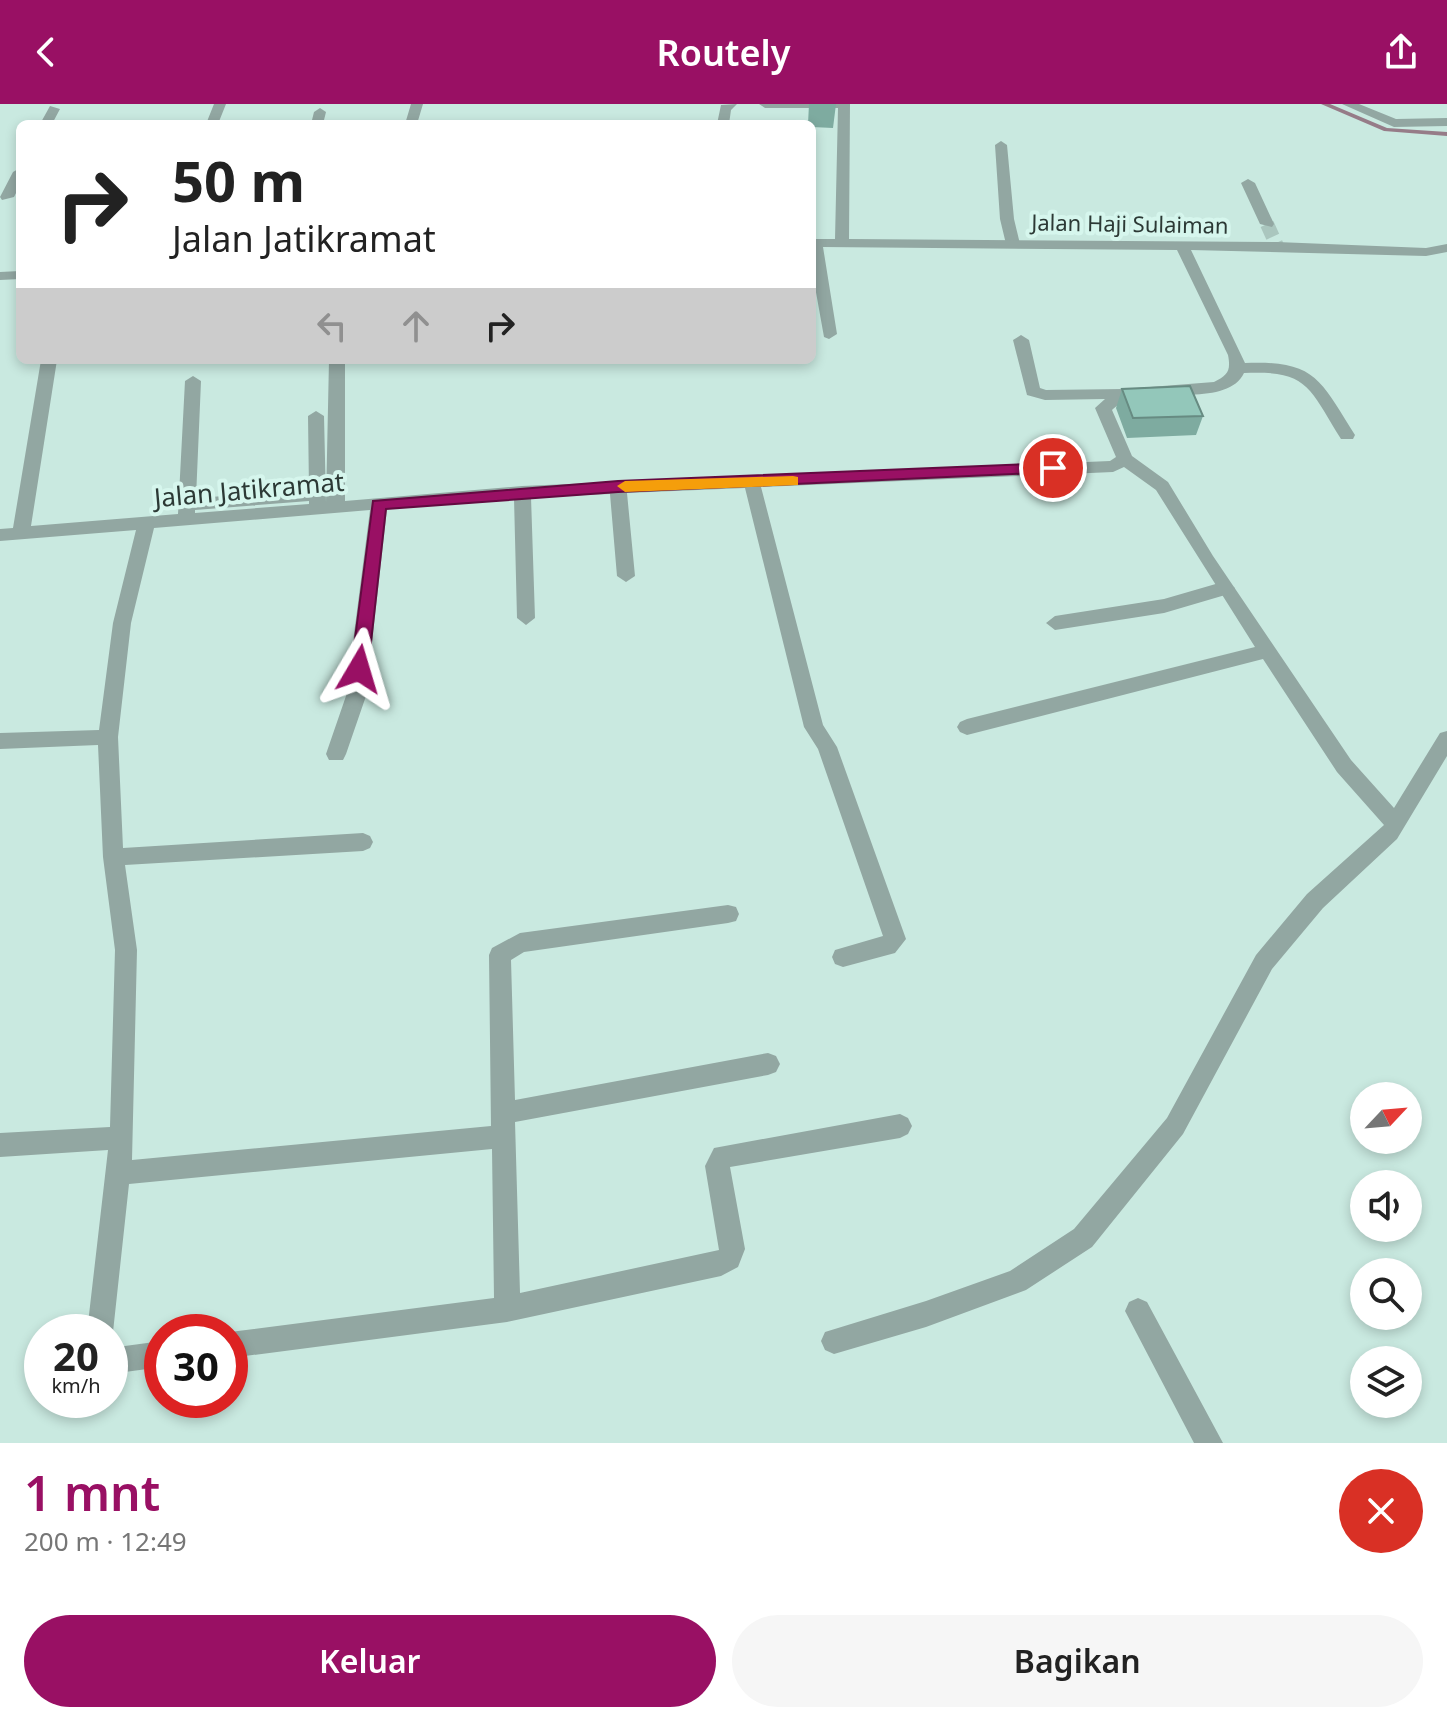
<!DOCTYPE html>
<html lang="id">
<meta charset="utf-8">
<style>
body{margin:0;font-family:"Noto Sans",sans-serif;background:#f6f6f6;color:#222;height:100vh;display:flex;flex-direction:column;font-size:30px;white-space:nowrap}
*{box-sizing:border-box;margin:0}
p{font-size:26px;color:#767676}
.icon{flex:none;width:44px;height:44px;fill:none;stroke:currentColor;stroke-width:2;stroke-linecap:round;stroke-linejoin:round}
.map{position:relative;height:1339px;overflow:hidden}
.drawer{display:flex;flex-direction:column;background:#fff;flex:1}
.drawer>*{flex:none}
.banner{position:absolute;left:16px;top:16px;width:800px;height:244px;border-radius:12px;box-shadow:0 4px 12px #0003;background:#fff;color:#222;overflow:hidden}
.needle{width:52px;rotate:64deg}
.buttons{position:absolute;left:1350px;top:978px;display:grid;gap:16px}
.buttons a{display:grid;place-items:center;width:72px;height:72px;border-radius:50%;background:#fff;box-shadow:0 4px 12px #0003;font-size:40px}
.speed{position:absolute;left:24px;top:1210px;display:flex;gap:16px;font-size:40px;font-weight:700;text-align:center}
.speed>*{display:grid;place-content:center;width:104px;height:104px;border-radius:50%;background:#fff;box-shadow:0 4px 12px #0003;line-height:1}
.speed small{font-size:20px;font-weight:400}
.speed .limit{border:12px solid #d22;background:#fff;color:#111}
.pin{position:absolute;display:grid;place-items:center;width:68px;height:68px;color:#fff;margin:-34px;border:4px solid #fff;border-radius:50%;box-shadow:0 2px 8px #0007}
.me{position:absolute;width:88px;margin:-44px;rotate:7deg;stroke-linejoin:round;filter:drop-shadow(0 0 6px #0008)}
.turn{display:flex;align-items:center;gap:28px;height:168px;padding:0 24px;font-size:36px}
.turn .icon{width:104px;height:104px;stroke-width:2.5}
.turn b{display:block;font-size:56px;line-height:68px}
.lanes{display:flex;align-items:center;height:76px;padding:0 24px;background:#0003;justify-content:center;gap:40px;direction:ltr}
.lanes .off{opacity:.35}
.round{display:grid;place-items:center;flex:none;width:84px;height:84px;border-radius:42px;background:#f6f6f6}
.summary{display:flex;align-items:center;justify-content:space-between;height:136px;padding:0 24px}
h1{font-size:48px;font-weight:600;line-height:60px;color:#991064}
.primary-button{display:flex;gap:16px;margin-top:auto;padding:16px 24px}
.primary-button a{flex:1;height:92px;border-radius:48px;background:#991064;color:#fff;font-size:32px;font-weight:600;line-height:92px;text-align:center}
.primary-button a+a{background:#f6f6f6;color:#222}
header{display:flex;justify-content:space-between;align-items:center;height:104px;padding:0 24px;background:#991064;color:#fff;font-size:36px;font-weight:600}
.map>svg:first-child{display:block}
</style>
<header><svg class="icon" aria-label="back" viewBox="0 0 24 24"><path d="M15 5l-7 7 7 7"/></svg>Routely<svg class="icon" aria-label="share" viewBox="0 0 24 24"><path d="M12 15V3M7 8l5-5 5 5M5 13v7h14v-7"/></svg></header>
<div class="map">
<svg width="1447" height="1339" viewBox="0 0 1447 1339">
<rect width="100%" height="100%" fill="#c9e9e0"/>
<g fill="none" stroke-linecap="round" stroke-linejoin="round">
<!-- stream -->
<path fill="#967c88" fill-rule="evenodd" d="M 1321,0 L 1330,0 L 1387,24 L 1447,28 L 1447,32 L 1384,27 Z"/>
<!-- street-tunnel -->
<path stroke="#aac6be" stroke-width="14" stroke-dasharray="14 7" stroke-linecap="butt" d="M 1267,120 L 1277,142"/>
<!-- lane -->
<path fill="#92a7a2" fill-rule="evenodd" d="M 1001,37 L 1007,41 L 1014,115 L 1020,140 L 1013,144 L 1006,140 L 1000,115 L 995,41 Z
M 1226,477 L 1235,484 L 1232,489 L 1164,509 L 1055,526 L 1046,519 L 1055,512 L 1164,495 Z"/>
<!-- street -->
<path fill="#92a7a2" fill-rule="evenodd" d="M 214,0 L 226,0 L 218,20 L 206,20 Z
M 411,0 L 423,0 L 417,20 L 405,20 Z
M 737,0 L 731,6 L 729,20 L 717,20 L 721,1 Z
M 759,0 L 850,0 L 849,135 L 1277,138 L 1426,144 L 1447,140 L 1447,148 L 1426,152 L 1191,146 L 1245,259 C 1316,256 1320,276 1355,331 L 1353,335 L 1341,335 C 1309,284 1309,266 1244,269 C 1228,303 1158,284 1128,295 C 1123,297 1116,302 1112,306 L 1132,352 L 1168,378 L 1213,452 L 1351,656 L 1394,704 L 1440,629 L 1447,627 L 1447,652 L 1397,735 L 1323,804 L 1272,865 L 1183,1030 L 1092,1143 L 1026,1186 L 926,1223 L 834,1250 L 825,1246 L 821,1237 L 825,1228 L 926,1197 L 1010,1167 L 1074,1125 L 1167,1014 L 1256,851 L 1307,790 L 1384,721 L 1337,668 L 1263,555 L 967,631 L 960,628 L 957,623 L 960,618 L 967,615 L 1255,543 L 1156,386 L 1124,363 L 1113,368 L 761,383 L 823,621 L 837,643 L 906,835 L 895,849 L 843,863 L 835,860 L 832,853 L 835,846 L 883,832 L 818,645 L 804,623 L 745,384 L 627,389 L 635,472 L 626,478 L 617,472 L 610,390 L 531,393 L 535,514 L 526,521 L 517,514 L 514,394 L 387,405 L 366,592 L 346,650 L 343,656 L 329,656 L 326,650 L 346,592 L 370,406 L 154,424 L 131,519 L 118,633 L 123,744 L 363,729 L 370,732 L 373,738 L 370,744 L 363,747 L 125,761 L 137,846 L 132,1056 L 491,1022 L 489,851 L 492,844 L 520,829 L 728,801 L 736,803 L 739,810 L 736,817 L 728,819 L 524,848 L 511,856 L 515,996 L 768,949 L 776,952 L 780,960 L 776,968 L 768,971 L 515,1018 L 520,1189 L 719,1146 L 705,1062 L 714,1044 L 900,1010 L 908,1014 L 912,1022 L 908,1030 L 900,1034 L 730,1063 L 745,1145 L 738,1163 L 721,1172 L 507,1218 L 230,1254 L 230,1228 L 494,1194 L 492,1045 L 129,1080 L 113,1228 L 110,1236 L 110,1228 L 87,1228 L 108,1046 L 0,1053 L 0,1029 L 110,1023 L 115,846 L 103,753 L 98,641 L 0,645 L 0,629 L 99,626 L 113,519 L 136,426 L 0,437 L 0,425 L 13,424 L 41,256 L 57,256 L 31,422 L 178,410 L 185,277 L 193,272 L 201,277 L 196,394 L 309,386 L 308,312 L 316,307 L 324,312 L 326,398 L 329,256 L 345,256 L 345,397 L 522,382 L 1110,357 L 1116,353 L 1095,304 L 1105,295 L 1045,296 L 1027,291 L 1013,236 L 1021,231 L 1029,236 L 1040,284 L 1046,286 L 1124,285 L 1214,278 C 1228,271 1231,267 1228,251 L 1177,146 L 823,143 L 837,230 L 829,235 L 824,233 L 812,166 L 812,135 L 835,135 L 838,4 L 765,4 ZM 309,397 L 309,400 L 195,409 L 195,406 Z
M 1342,0 L 1359,0 L 1396,15 L 1447,14 L 1447,22 L 1394,23 Z
M 50,2 L 60,5 L 52,20 L 40,20 Z
M 320,4 L 326,8 L 323,20 L 311,20 L 314,8 Z
M 20,64 L 20,81 L 14,93 L 2,96 L 0,93 L 13,68 Z
M 1248,75 L 1255,79 L 1274,120 L 1272,123 L 1260,120 L 1241,79 Z
M 20,167 L 20,175 L 0,176 L 0,168 Z
M 1138,1194 L 1147,1198 L 1223,1339 L 1194,1339 L 1125,1207 L 1129,1198 Z
M 162,1237 L 162,1263 L 110,1270 L 110,1244 Z"/>
</g>
<!-- wall -->
<path fill="#7eaba0" d="M 809,0 L 836,0 L 833,24 L 812,23 L 812,20 L 808,20 Z
M 1122,285 L 1203,312 L 1196,331 L 1127,334 L 1116,304 Z"/>
<!-- building -->
<path fill="#93c7ba" stroke="#678b82" stroke-width="2" d="M 1190,282 L 1203,312 L 1133,314 L 1122,285 Z"/>
<!-- route -->
<path fill="#991064" stroke="#630a41" stroke-width="2" d="M 1053,359 L 1061,364 L 1058,368 L 618,388 L 386,405 L 368,565 L 359,571 L 351,565 L 373,397 L 618,377 Z"/>
<!-- slow -->
<path fill="#f59e0b" d="M 793,372 L 798,373 L 798,381 L 625,388 L 617,382 L 625,377 Z"/>
<g text-anchor="middle" dominant-baseline="central" stroke-width="8" stroke-linejoin="round" paint-order="stroke">
<!-- far-street labels -->
<g font-size="22" fill="#2c3935" stroke="#d6f6ed">
<text transform="translate(1130 119) rotate(1)">Jalan Haji Sulaiman</text>
</g>
<!-- street labels -->
<g font-size="26" fill="#2c3935" stroke="#d6f6ed">
<text transform="translate(249 385) rotate(-5)">Jalan Jatikramat</text>
</g>
</g>
</svg>
<div class="buttons">
<a><svg class="needle" viewBox="-14 -14 28 28"><path d="M0-13l5 13h-10z" fill="#e53935"/><path d="M0 13l5-13h-10z" fill="#767676"/></svg></a>
<a><svg class="icon" aria-label="sound" viewBox="0 0 24 24"><path d="M4 9h4l5-4v14l-5-4H4zM17 9q2 3 0 6"/></svg></a>
<a><svg class="icon" aria-label="search" viewBox="0 0 24 24"><circle cx="10" cy="10" r="6"/><path d="M15 15l6 6"/></svg></a>
<a><svg class="icon" aria-label="layers" viewBox="0 0 24 24"><path d="M12 4l9 5-9 5-9-5zM3 14l9 5 9-5"/></svg></a>
</div>
<div class="speed"><div>20<small>km/h</small></div><div class="limit">30</div></div>
<div class="pin" style="left:1053px;top:364px;background:#d93025"><svg class="icon" aria-label="arrive" viewBox="0 0 24 24"><path d="M6 21V4h12l-3 4 3 4H6"/></svg></div>
<svg class="me" style="left:359px;top:565px" viewBox="-20 -20 40 40"><path d="M0-17L14 15 0 8-14 15z" fill="#991064" stroke="#fff" stroke-width="4"/></svg>
<div class="banner">
<div class="turn"><svg class="icon" aria-label="right" viewBox="0 0 24 24"><path d="M7 20v-9h11M14 6l5 5-5 5"/></svg><div><b>50 m</b>Jalan Jatikramat</div></div>
<div class="lanes"><svg class="icon off" aria-label="left" viewBox="0 0 24 24"><path d="M17 20v-9H6M10 6l-5 5 5 5"/></svg><svg class="icon off" aria-label="ahead" viewBox="0 0 24 24"><path d="M12 20V5M6 11l6-6 6 6"/></svg><svg class="icon" aria-label="right" viewBox="0 0 24 24"><path d="M7 20v-9h11M14 6l5 5-5 5"/></svg></div>
</div>
</div>
<section class="drawer">
<div class="summary"><div><h1>1 mnt</h1><p>200 m · 12:49</p></div><a class="round" style="background:#d93025;color:#fff"><svg class="icon" aria-label="close" viewBox="0 0 24 24"><path d="M6 6l12 12M18 6L6 18"/></svg></a></div>
<div class="primary-button"><a>Keluar</a><a>Bagikan</a></div>
</section>
